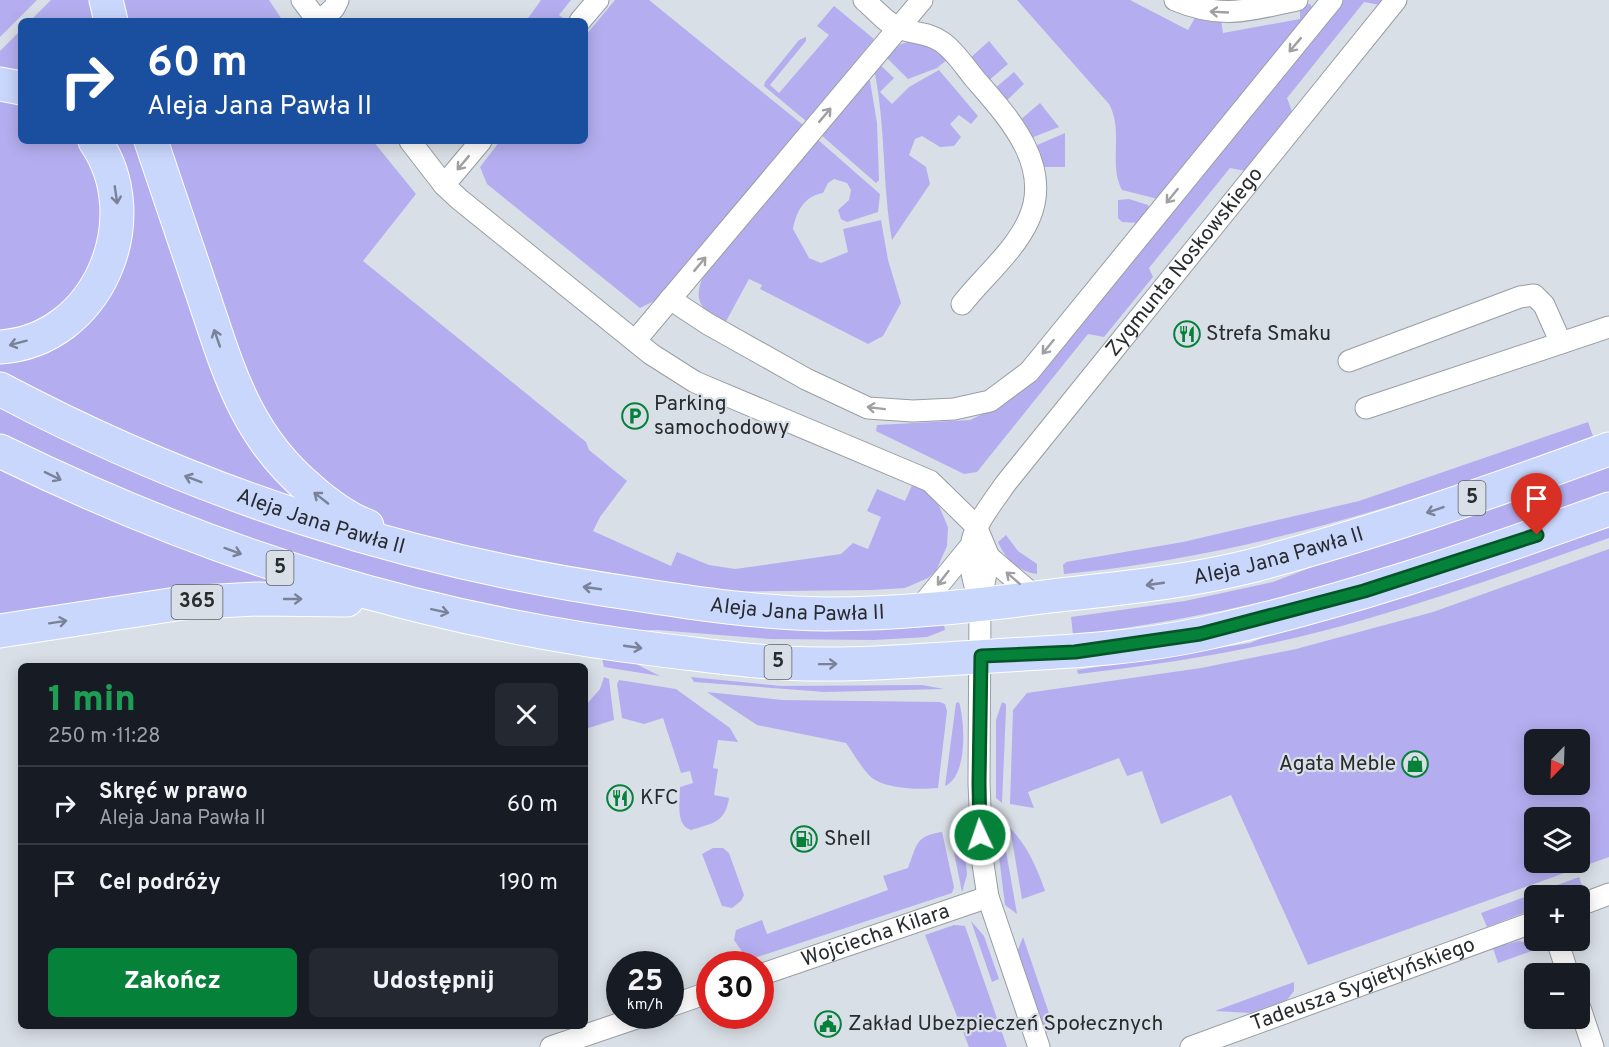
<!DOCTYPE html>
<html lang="pl">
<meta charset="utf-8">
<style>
body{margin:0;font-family:Overpass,sans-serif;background:#242831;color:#f1f3f6;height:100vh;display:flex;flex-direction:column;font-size:22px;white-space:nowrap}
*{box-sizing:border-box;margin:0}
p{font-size:20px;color:#9ea1a6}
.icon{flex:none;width:33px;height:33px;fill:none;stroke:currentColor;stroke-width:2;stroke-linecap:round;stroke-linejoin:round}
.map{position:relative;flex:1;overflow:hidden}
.details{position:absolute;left:18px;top:663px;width:570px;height:366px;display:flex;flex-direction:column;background:#171b24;border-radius:9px;box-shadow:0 3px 15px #0003}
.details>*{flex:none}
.top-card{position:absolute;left:18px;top:18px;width:570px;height:126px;border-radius:9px;box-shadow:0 3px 15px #0003;background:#1a4fa0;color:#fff;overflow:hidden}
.needle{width:39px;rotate:203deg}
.fabs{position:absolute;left:1524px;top:729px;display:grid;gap:12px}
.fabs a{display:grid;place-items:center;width:66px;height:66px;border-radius:9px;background:#171b24;box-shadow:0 3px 15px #0003;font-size:30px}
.speed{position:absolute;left:606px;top:951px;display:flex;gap:12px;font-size:30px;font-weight:700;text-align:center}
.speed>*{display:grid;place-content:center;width:78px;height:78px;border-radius:50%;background:#171b24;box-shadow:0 3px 15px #0003;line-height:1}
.speed small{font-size:15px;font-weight:400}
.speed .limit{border:9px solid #d22;background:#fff;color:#111}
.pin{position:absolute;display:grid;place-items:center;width:51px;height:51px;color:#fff;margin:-62px -26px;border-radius:50% 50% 50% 0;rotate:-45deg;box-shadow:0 0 6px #0007}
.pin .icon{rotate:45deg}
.me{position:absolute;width:66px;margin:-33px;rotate:357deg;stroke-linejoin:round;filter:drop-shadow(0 0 4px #0008)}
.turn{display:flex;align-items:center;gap:21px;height:126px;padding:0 30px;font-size:27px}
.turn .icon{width:78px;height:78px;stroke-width:2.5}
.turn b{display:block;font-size:42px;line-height:51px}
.round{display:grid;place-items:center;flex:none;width:63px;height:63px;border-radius:9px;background:#242831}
.headline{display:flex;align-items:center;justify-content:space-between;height:102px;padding:0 30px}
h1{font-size:36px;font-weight:800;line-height:45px;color:#1e9e55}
.action{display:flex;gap:12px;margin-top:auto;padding:12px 30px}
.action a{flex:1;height:69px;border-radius:9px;background:#05813a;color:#fff;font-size:24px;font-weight:800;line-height:69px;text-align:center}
.action a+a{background:#242831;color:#f1f3f6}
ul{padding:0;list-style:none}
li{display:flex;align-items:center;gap:18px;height:78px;padding:0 30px;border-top:2px solid #363941}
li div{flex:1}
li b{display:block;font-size:22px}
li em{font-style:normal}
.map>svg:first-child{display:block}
</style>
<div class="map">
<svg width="1609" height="1047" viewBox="0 0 1609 1047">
<rect width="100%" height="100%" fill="#d9dfe6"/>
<!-- green -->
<path fill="#b4aef0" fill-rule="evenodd" d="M 0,0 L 37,0 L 0,37 Z
M 51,0 L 96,0 L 101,21 L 30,21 Z
M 116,0 L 269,0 L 283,21 L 121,21 Z
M 541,0 L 571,0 L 559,15 L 567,21 L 526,21 Z
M 615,0 L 649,0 L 803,125 L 656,300 L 640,308 L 487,184 L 480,167 L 500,141 L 585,141 L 585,36 Z
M 1017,0 L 1130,0 L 1188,30 L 1196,16 L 1221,19 L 1223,33 L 1300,19 L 1300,5 L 1310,4 L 1314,10 L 1158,199 L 1122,190 C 1108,164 1124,131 1109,104 Z
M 1341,0 L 1384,0 L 1380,5 L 1364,2 L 1287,98 L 1293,114 L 1246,171 L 1230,168 L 1149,268 L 1153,277 L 1104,337 L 1088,334 L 977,472 L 964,474 L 876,431 L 877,425 L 970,420 L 995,408 Z
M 834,6 L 874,39 L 806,121 L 764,86 L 765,82 L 799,40 L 806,37 L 806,41 L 770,85 L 779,93 L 829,35 L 817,26 Z
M 21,30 L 21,78 L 0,74 L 0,51 Z
M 911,41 L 926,42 L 949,58 L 937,68 L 908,79 L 885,56 L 901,44 Z
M 989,41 L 1008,64 L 987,82 L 968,60 Z
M 879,64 L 894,78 L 880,92 L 892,104 L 909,87 L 939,70 L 978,116 L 971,124 L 959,115 L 950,124 L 961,137 L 954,146 L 940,147 L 922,136 L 915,139 L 909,155 L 926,167 L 930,184 L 892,240 C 882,184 886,126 874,69 Z
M 1014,72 L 1024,84 L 1004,103 L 993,90 Z
M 869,75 L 877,123 L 879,180 L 876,183 L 820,134 Z
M 0,93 L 21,97 L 21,141 L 83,141 L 95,159 L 106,240 L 65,308 L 0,337 Z
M 1040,103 L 1059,127 L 1031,138 L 1019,121 Z
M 1065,133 L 1065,167 L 1042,167 L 1035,146 Z
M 816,138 L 880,194 L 878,212 L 847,222 L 841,219 L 838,210 L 849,200 L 851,190 L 847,183 L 834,179 L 828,183 L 823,193 C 804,196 796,212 793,229 L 809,258 L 821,263 L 848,252 L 843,229 L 881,220 L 888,260 L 901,303 L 883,336 L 868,344 L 760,289 L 762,285 L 749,279 L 724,325 C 703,311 691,301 704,275 Z
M 106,141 L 140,141 L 291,496 L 224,478 L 0,375 L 0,357 L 98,302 Z
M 161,141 L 373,141 L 416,194 L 363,261 L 586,442 L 589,450 L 627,481 L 600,517 L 593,531 L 671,566 L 677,552 L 709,565 L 735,569 L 841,554 L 853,543 L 868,549 L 881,517 L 867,511 L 877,489 L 905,501 L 913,483 L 925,490 L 939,506 L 948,527 L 947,546 L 936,571 L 928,578 L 905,588 L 872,590 L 703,592 L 588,576 L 419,536 L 372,520 L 339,503 L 258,416 Z
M 1129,199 L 1148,205 L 1150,210 L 1139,223 L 1122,222 L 1118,218 L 1118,200 Z
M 0,403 L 282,525 L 930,622 L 944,625 L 945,630 L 927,637 L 874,640 L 770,639 L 657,630 L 604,631 L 463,606 L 232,539 L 0,437 Z
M 1588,422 L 1593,436 C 1420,501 1249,556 1064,574 L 1063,565 L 1066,562 L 1183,542 L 1359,501 Z
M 0,465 L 280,582 L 281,583 L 0,621 Z
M 1609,467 L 1609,493 C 1436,560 1258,613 1073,635 L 1071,617 L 1185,601 L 1273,582 L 1338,557 L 1405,538 Z
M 1609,528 L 1609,538 C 1527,567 1446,596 1363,620 C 1270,647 1175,663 1078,674 L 1077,670 L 1250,643 L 1314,617 Z
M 1006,535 L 1018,551 L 1037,564 L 1037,574 C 1019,572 1005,559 998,542 Z
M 1609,549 L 1609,857 L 1308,965 L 1231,795 L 1161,824 L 1142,771 L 1127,776 L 1119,758 L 1028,792 L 1034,808 L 1010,804 L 1013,710 L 1027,693 L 1201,668 L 1296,649 L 1433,612 ZM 1534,740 L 1580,740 L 1580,784 L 1534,784 ZM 1534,818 L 1580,818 L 1580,862 L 1534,862 Z
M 601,654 L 636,664 L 660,676 L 604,667 Z
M 604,677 L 609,679 L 614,720 L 585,729 L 585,706 L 600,689 Z
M 691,677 L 781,686 L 922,685 L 944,689 L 825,692 L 694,682 Z
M 619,680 L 676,689 L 730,728 L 738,742 L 718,740 L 713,768 L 718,769 L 714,795 L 729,798 C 725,823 713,823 691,830 C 675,825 680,801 680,787 L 693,783 L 690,771 L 681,773 L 663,718 L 644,724 L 622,718 L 617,684 Z
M 707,692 L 782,700 L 940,702 L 945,704 L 947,711 L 938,788 C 920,790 887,789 872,778 C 862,769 854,754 846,743 L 757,725 Z
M 959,702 C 965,722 968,776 945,786 L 956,703 Z
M 1002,702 L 1006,704 L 1006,710 L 1002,803 L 996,798 L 996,720 Z
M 1002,828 L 1017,914 L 1005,905 L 996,832 Z
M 1010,828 C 1027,845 1037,868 1045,891 L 1022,899 Z
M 942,832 L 954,887 L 952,893 L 748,960 L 734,940 L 736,930 L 762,920 L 767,934 L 888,890 L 883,876 L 908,868 C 917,845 915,836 942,832 Z
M 950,833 L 964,843 L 967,875 L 962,892 Z
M 713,848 L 723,848 L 729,853 L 744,895 L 741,901 L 732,908 L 722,906 L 702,854 Z
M 1579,877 L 1584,891 L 1572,895 L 1534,896 L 1534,909 L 1487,927 L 1481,913 Z
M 971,921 L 984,936 L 999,979 L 992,982 Z
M 954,925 L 965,926 L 1007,1047 L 969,1047 L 925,935 Z
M 1023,937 L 1054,1028 L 1046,1033 L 1017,952 Z
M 1519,941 L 1543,947 L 1498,963 L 1493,948 Z
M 1294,982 L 1294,991 L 1287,1000 L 1251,1013 L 1215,1011 Z"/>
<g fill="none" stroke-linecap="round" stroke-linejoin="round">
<!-- minor casing -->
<g stroke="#989ea4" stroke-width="23">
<g id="minor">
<path d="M 302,0 L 318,21"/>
<path d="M 864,0 C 874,8 887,24 899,28 C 914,34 928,32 942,42 C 955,51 965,67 975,79 C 1008,117 1053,165 1029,219 C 1015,251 983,277 962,304"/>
<path d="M 1175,0 C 1223,20 1249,10 1297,0"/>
<path d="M 320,21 L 334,8 L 338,0"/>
<path d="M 580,21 L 598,0"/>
<path d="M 410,141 L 444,185 L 459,199 L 651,354 L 695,382 L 930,481 L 976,526 L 989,557 L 980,605 L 979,783 L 982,857 L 988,897 L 1039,1047"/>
<path d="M 444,185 L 481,141"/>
<path d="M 670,299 L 708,324 L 806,379 L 868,408 L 913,411 L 954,409 L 990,401 L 1029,372 L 1332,0"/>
<path d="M 635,341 L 922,0"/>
<path d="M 1349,361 L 1520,297 L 1534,295 L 1544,305 L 1561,343"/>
<path d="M 1366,408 L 1609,327"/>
<path d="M 989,557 L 1037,598"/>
<path id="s1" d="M 980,602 C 960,543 972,531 1006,483 L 1396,0"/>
<path d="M 918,610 L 969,548"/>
<path d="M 1580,905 L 1609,894"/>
<path d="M 1557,940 L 1568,974"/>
<path id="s2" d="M 760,975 L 988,897"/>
<path d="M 670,1006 L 710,992"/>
<path d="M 1580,1008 L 1593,1047"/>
<path d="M 551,1047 L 642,1016"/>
<path id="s3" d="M 1191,1047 L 1534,922"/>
</g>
</g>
<!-- primary casing -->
<g stroke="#fff" stroke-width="35">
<g id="primary">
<path d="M 106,0 L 111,21"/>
<path d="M 0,84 L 21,88"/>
<path d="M 151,141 C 168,191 185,242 202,292 C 228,369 245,435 310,489 C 327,504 346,518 367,526"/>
<path d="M 0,347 C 98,341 149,219 95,141"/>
<path id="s4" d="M 0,389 C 202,496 409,562 635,594 C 698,604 762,613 826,614 C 899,614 972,606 1043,597 C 1113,589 1183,583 1251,566 C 1372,534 1491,492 1609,449"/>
<path d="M 0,451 C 215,556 423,621 661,650 C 713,656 766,664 819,664 C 872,665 924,660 977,657 C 1053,652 1128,650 1202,634 C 1340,604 1476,557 1609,509"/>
<path d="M 0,631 L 183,603 L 256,599 L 347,600"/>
</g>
</g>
<!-- minor -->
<use href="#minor" stroke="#fff" stroke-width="21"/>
<!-- primary -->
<use href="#primary" stroke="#c9d7fd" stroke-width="33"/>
</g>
<!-- one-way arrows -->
<defs><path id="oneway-shaft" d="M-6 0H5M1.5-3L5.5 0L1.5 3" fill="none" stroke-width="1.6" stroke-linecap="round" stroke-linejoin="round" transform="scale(1.5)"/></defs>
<g stroke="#9fa0a1">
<use href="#oneway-shaft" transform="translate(1219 12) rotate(-177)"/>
<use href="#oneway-shaft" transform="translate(1295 45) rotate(130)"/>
<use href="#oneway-shaft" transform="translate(825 115) rotate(-50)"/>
<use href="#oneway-shaft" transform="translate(463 163) rotate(130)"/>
<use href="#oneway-shaft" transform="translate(1172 196) rotate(129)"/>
<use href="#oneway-shaft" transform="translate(700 264) rotate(-50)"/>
<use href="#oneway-shaft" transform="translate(1048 347) rotate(129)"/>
<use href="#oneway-shaft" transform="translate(876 408) rotate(-173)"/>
<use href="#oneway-shaft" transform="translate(943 578) rotate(128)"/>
<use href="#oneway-shaft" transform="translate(1013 578) rotate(-139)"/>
</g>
<g stroke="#798296">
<use href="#oneway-shaft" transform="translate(116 195) rotate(82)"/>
<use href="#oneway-shaft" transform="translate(217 338) rotate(-109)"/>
<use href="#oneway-shaft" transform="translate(18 343) rotate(165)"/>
<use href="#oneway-shaft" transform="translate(53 476) rotate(26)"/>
<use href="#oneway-shaft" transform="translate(193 479) rotate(-159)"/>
<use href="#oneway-shaft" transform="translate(321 498) rotate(-142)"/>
<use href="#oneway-shaft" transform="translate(1435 510) rotate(161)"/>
<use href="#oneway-shaft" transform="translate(233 551) rotate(20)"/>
<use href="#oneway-shaft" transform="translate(1155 584) rotate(172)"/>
<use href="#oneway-shaft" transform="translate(592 588) rotate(-172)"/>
<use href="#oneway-shaft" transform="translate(293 599)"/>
<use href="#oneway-shaft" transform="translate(440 611) rotate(12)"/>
<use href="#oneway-shaft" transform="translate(58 622) rotate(-9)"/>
<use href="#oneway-shaft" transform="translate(633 647) rotate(8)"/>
<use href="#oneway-shaft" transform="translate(828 664) rotate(-1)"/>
</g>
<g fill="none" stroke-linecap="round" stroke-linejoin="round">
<!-- route casing -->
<g stroke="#035426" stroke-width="15">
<path id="route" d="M 980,835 L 979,783 L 981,656 L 1075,652 L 1200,634 L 1364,591 L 1537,535"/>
</g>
<!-- route -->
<use href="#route" stroke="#05813a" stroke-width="10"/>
</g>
<!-- icons -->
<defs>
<g id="restaurant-ring" transform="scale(1.35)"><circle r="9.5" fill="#d9dfe6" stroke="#05813a" stroke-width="1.5"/><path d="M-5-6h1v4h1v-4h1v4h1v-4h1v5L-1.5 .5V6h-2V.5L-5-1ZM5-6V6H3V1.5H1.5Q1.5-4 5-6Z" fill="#05813a"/></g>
<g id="parking-ring" transform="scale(1.35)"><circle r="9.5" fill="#d9dfe6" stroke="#05813a" stroke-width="1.5"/><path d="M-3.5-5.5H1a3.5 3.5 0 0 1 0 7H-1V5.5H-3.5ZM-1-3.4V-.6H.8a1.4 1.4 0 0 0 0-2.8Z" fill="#05813a"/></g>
<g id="shop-ring" transform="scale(1.35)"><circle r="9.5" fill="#d9dfe6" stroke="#05813a" stroke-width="1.5"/><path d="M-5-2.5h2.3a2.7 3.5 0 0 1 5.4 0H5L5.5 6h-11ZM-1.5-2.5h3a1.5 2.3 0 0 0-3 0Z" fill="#05813a"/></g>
<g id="fuel-ring" transform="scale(1.35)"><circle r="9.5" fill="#d9dfe6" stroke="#05813a" stroke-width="1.5"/><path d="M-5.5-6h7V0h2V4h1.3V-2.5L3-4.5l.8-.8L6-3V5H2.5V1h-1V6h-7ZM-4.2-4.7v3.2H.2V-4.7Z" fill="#05813a"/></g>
<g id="civic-ring" transform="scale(1.35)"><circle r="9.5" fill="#d9dfe6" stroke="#05813a" stroke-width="1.5"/><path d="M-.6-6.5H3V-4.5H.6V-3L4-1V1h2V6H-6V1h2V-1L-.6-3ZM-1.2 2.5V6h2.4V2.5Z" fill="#05813a"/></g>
</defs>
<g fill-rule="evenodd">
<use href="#restaurant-ring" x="1187" y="334"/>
<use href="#parking-ring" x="635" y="416"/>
<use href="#shop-ring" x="1415" y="764"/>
<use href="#restaurant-ring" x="620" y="798"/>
<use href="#fuel-ring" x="804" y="839"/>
<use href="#civic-ring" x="828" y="1024"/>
</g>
<g text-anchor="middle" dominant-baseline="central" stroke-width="4.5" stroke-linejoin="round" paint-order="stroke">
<!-- shield labels -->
<g fill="#d9dfe6" stroke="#5e6265" stroke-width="1.5">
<rect x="1458.5" y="481" width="27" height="34" rx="4.5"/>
<rect x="266.5" y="551" width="27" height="34" rx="4.5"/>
<rect x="171.5" y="585" width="51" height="34" rx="4.5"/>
<rect x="764.5" y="645" width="27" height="34" rx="4.5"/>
</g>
<g font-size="20" font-weight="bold" fill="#292c2e">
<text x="1472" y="498">5</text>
<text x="280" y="568">5</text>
<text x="197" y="602">365</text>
<text x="778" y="662">5</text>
</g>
<!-- street labels -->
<g font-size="21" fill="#292c2e" stroke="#d9dfe6">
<text stroke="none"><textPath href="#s1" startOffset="414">Zygmunta Noskowskiego</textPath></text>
<text stroke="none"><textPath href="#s4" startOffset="348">Aleja Jana Pawła II</textPath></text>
<text stroke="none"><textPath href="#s4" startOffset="1320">Aleja Jana Pawła II</textPath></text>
<text stroke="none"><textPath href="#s4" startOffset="834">Aleja Jana Pawła II</textPath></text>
<text stroke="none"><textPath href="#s2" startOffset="122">Wojciecha Kilara</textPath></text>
<text stroke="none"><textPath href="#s3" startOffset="183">Tadeusza Sygietyńskiego</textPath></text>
</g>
<!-- poi labels -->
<g font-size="21" fill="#292c2e" stroke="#d9dfe6" text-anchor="start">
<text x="1206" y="334">Strefa Smaku</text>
<text x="654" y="404">Parking<tspan x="654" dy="24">samochodowy</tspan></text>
<text x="1396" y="764" text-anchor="end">Agata Meble</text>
<text x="640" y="798">KFC</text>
<text x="824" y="839">Shell</text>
<text x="848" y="1024">Zakład Ubezpieczeń Społecznych</text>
</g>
</g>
</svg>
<div class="fabs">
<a><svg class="needle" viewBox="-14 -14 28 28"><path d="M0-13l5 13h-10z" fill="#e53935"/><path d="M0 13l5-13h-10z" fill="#9ea1a6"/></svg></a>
<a><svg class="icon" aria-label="layers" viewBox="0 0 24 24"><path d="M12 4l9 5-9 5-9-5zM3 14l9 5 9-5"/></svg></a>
<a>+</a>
<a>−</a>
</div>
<div class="speed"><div>25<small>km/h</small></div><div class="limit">30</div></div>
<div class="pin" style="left:1537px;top:535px;background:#d93025"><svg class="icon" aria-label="arrive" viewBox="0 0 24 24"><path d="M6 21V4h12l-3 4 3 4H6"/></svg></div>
<svg class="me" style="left:980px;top:835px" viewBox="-20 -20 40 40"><circle r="17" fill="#05813a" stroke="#fff" stroke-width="3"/><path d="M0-11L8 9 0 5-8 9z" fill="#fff"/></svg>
<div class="top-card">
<div class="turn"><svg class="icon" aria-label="right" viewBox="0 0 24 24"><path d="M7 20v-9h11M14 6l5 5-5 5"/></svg><div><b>60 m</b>Aleja Jana Pawła II</div></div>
</div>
<section class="details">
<div class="headline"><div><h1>1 min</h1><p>250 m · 11:28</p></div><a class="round"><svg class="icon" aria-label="close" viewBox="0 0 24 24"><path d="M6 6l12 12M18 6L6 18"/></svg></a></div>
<ul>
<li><svg class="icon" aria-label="right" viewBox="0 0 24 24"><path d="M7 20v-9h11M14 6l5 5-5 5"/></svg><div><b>Skręć w prawo</b><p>Aleja Jana Pawła II</p></div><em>60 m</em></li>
<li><svg class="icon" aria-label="arrive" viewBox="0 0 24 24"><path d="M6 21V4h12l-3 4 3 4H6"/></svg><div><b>Cel podróży</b></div><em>190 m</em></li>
</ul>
<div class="action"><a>Zakończ</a><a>Udostępnij</a></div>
</section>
</div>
